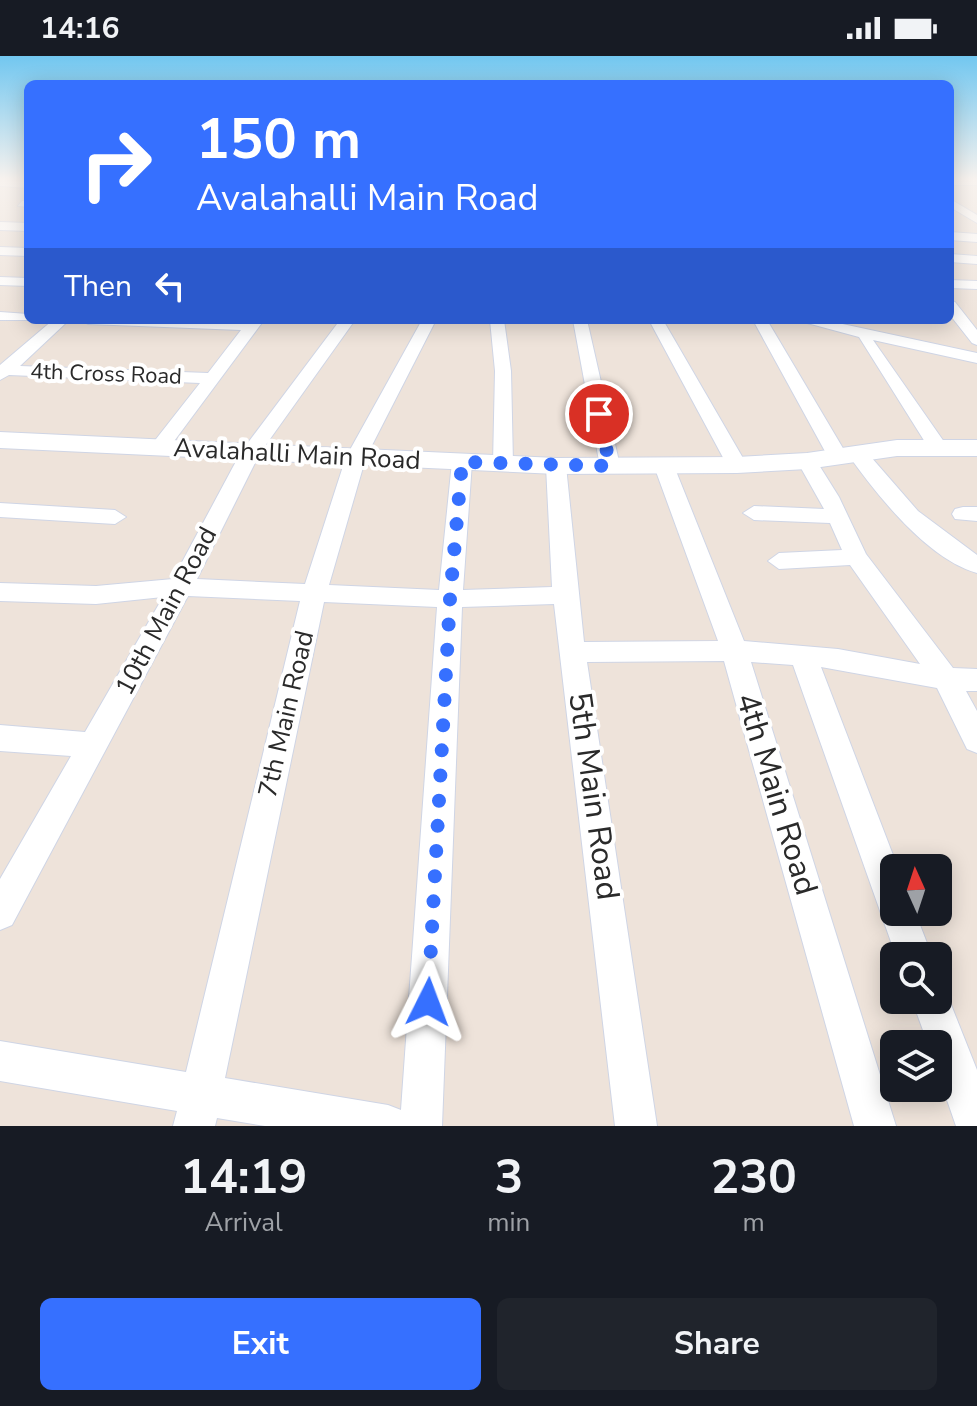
<!DOCTYPE html>
<style>
body{margin:0;font-family:"Nunito Sans",sans-serif;background:#20242c;color:#f1f3f6;height:100vh;display:flex;flex-direction:column;font-size:30px;white-space:nowrap}
*{box-sizing:border-box;margin:0}
p{font-size:26px;color:#9ea1a6}
.icon{flex:none;width:44px;height:44px;fill:none;stroke:currentColor;stroke-width:2;stroke-linecap:round;stroke-linejoin:round}
.map{position:relative;height:1070px;overflow:hidden}
.panel{display:flex;flex-direction:column;background:#171b24;flex:1}
.panel>*{flex:none}
.guide{position:absolute;left:24px;top:24px;width:930px;height:244px;border-radius:12px;box-shadow:0 4px 20px #0003;background:#3670ff;color:#fff;overflow:hidden}
.needle{width:52px;rotate:357deg}
.fabs{position:absolute;left:880px;top:798px;display:grid;gap:16px}
.fabs a{display:grid;place-items:center;width:72px;height:72px;border-radius:12px;background:#171b24;box-shadow:0 4px 20px #0003;font-size:40px}
.pin{position:absolute;display:grid;place-items:center;width:68px;height:68px;color:#fff;margin:-34px;border:4px solid #fff;border-radius:50%;box-shadow:0 2px 8px #0007}
.me{position:absolute;width:88px;margin:-44px;rotate:3deg;stroke-linejoin:round;filter:drop-shadow(0 0 6px #0008)}
.turn{display:flex;align-items:center;gap:28px;height:168px;padding:0 40px;font-size:36px}
.turn .icon{width:104px;height:104px;stroke-width:2.5}
.turn b{display:block;font-size:56px;line-height:68px}
.then{display:flex;align-items:center;height:76px;padding:0 40px;background:#0003;gap:16px;font-size:30px}
.eta{display:flex;justify-content:space-evenly;align-items:center;height:136px;text-align:center}
.eta b{font-size:48px;font-weight:700;line-height:56px}
.primary-button{display:flex;gap:16px;margin-top:auto;padding:16px 40px}
.primary-button a{flex:1;height:92px;border-radius:12px;background:#3670ff;color:#fff;font-size:32px;font-weight:700;line-height:92px;text-align:center}
.primary-button a+a{background:#20242c;color:#f1f3f6}
.status{display:flex;justify-content:space-between;align-items:center;height:56px;padding:0 40px;background:#171b24;direction:ltr}
.status svg{height:22px;fill:currentColor}
.map>svg:first-child{display:block}
</style>
<div class="status"><b>14:16</b><svg viewBox="0 0 49 12"><path d="M0 12V9h3v3zM5 12V6h3v6zM10 12V3h3v9zM15 12V0h3v12zM26 1h20v11H26zM47 4h2v5h-2z"/></svg></div>
<div class="map">
<svg width="977" height="1070" viewBox="0 0 977 1070">
<rect width="100%" height="100%" fill="#eee3da"/>
<g fill="none" stroke-linecap="round" stroke-linejoin="round">
<!-- street casing -->
<g stroke="#cfd5e5" stroke-width="2">
<path id="street" d="M 950,123 L 977,123 L 977,129 L 950,129 Z
M 0,124 L 28,126 L 28,132 L 0,130 Z
M 950,143 L 977,159 L 977,167 L 950,151 Z
M 22,145 L 28,145 L 28,151 L 18,150 Z
M 0,166 L 28,167 L 28,175 L 0,174 Z
M 950,176 L 977,178 L 977,186 L 950,184 Z
M 0,191 L 28,192 L 28,200 L 0,199 Z
M 950,198 L 977,200 L 977,208 L 950,206 Z
M 0,221 L 28,222 L 28,230 L 0,229 Z
M 950,224 L 977,225 L 977,233 L 950,232 Z
M 950,245 L 955,246 L 977,274 L 977,289 L 972,287 L 950,259 Z
M 0,256 L 28,258 L 28,264 L 34,264 L 0,264 Z
M 53,264 L 69,264 L 20,310 L 208,317 L 241,274 L 88,268 L 81,264 L 264,264 L 166,396 L 159,398 L 149,392 L 200,327 L 9,319 L 0,324 L 0,309 Z
M 340,264 L 355,264 L 260,397 L 197,523 L 305,528 L 346,401 L 422,264 L 436,264 L 366,401 L 329,529 L 439,534 L 452,406 L 462,400 L 472,406 L 463,534 L 552,531 L 546,410 L 556,404 L 566,410 L 584,586 L 718,585 L 654,410 L 664,404 L 674,410 L 744,585 L 838,593 L 920,608 L 850,509 L 779,513 L 768,505 L 779,497 L 842,494 L 830,467 L 754,464 L 743,457 L 754,450 L 824,453 L 797,405 L 807,399 L 814,401 L 839,441 L 866,498 L 953,612 L 977,613 L 977,635 L 966,635 L 977,655 L 977,697 L 967,693 L 937,632 L 821,611 L 898,812 L 894,812 L 894,856 L 915,856 L 932,900 L 896,900 L 793,609 L 751,606 L 896,1070 L 854,1070 L 724,605 L 587,606 L 657,1070 L 615,1070 L 554,548 L 462,551 L 442,1070 L 265,1070 L 217,1062 L 215,1070 L 173,1070 L 177,1055 L 0,1025 L 0,985 L 186,1016 L 300,545 L 188,540 L 12,869 L 0,874 L 0,823 L 71,700 L 0,695 L 0,669 L 85,676 L 163,541 L 96,548 L 0,545 L 0,527 L 96,530 L 173,523 L 241,396 ZM 324,546 L 437,551 L 401,1054 L 388,1049 L 225,1022 Z
M 490,264 L 504,264 L 511,315 L 513,408 L 503,414 L 493,408 L 495,315 Z
M 573,264 L 587,264 L 620,410 L 617,414 L 610,416 L 600,410 Z
M 649,264 L 663,264 L 747,409 L 744,413 L 737,415 L 727,409 Z
M 753,264 L 767,264 L 847,399 L 844,403 L 837,405 L 827,399 Z
M 796,264 L 824,264 L 977,297 L 977,307 L 873,284 L 947,390 L 944,394 L 930,394 L 859,281 Z
M 857,391 L 864,393 L 918,455 L 977,499 L 977,517 C 927,503 876,438 847,397 Z
M 0,447 L 115,454 L 126,461 L 115,468 L 0,461 Z
M 963,451 L 977,451 L 977,465 L 955,463 L 952,458 L 955,453 Z
M 938,928 L 944,931 L 977,1014 L 977,1070 L 956,1070 L 938,1018 L 938,988 L 928,988 L 912,944 L 938,944 Z"/>
</g>
<!-- secondary casing -->
<g stroke="#cfd5e5" stroke-width="2">
<path id="secondary" d="M 0,376 L 556,402 L 737,401 L 807,397 L 897,384 L 977,384 L 977,400 L 897,400 L 807,413 L 737,417 L 556,418 L 0,392 Z"/>
</g>
<!-- street -->
<use href="#street" fill="#fff" fill-rule="evenodd"/>
<!-- secondary -->
<use href="#secondary" fill="#fff" fill-rule="evenodd"/>
</g>
<!-- sky -->
<linearGradient id="sky" x2="0" y2="1"><stop stop-color="#72c7f0"/><stop offset="0.45" stop-color="#f7f2ee"/><stop offset="1" stop-color="#f7f2ee" stop-opacity="0"/></linearGradient>
<rect width="977" height="273" fill="url(#sky)"/>
<g fill="none" stroke-linecap="round" stroke-linejoin="round">
<!-- route -->
<path stroke="#3670ff" stroke-width="14" stroke-dasharray="0 25.2" d="M 428,946 L 450,543 L 462,406 L 610,410 L 599,358"/>
</g>
<g text-anchor="middle" dominant-baseline="central" stroke-width="8" stroke-linejoin="round" paint-order="stroke">
<!-- far-street labels -->
<g font-size="22" fill="#2a2a2a" stroke="#fff">
<text transform="translate(106 318) rotate(2)">4th Cross Road</text>
</g>
<!-- street labels -->
<g font-size="26" fill="#2a2a2a" stroke="#fff">
<text transform="translate(297 398) rotate(3)">Avalahalli Main Road</text>
<text transform="translate(166 555) rotate(-62)">10th Main Road</text>
<text transform="translate(286 658) rotate(-77)">7th Main Road</text>
</g>
<!-- near-street labels -->
<g font-size="32" fill="#2a2a2a" stroke="#fff">
<text transform="translate(777 738) rotate(73)">4th Main Road</text>
<text transform="translate(594 740) rotate(82)">5th Main Road</text>
</g>
</g>
</svg>
<div class="fabs">
<a><svg class="needle" viewBox="-14 -14 28 28"><path d="M0-13l5 13h-10z" fill="#e53935"/><path d="M0 13l5-13h-10z" fill="#9ea1a6"/></svg></a>
<a><svg class="icon" aria-label="search" viewBox="0 0 24 24"><circle cx="10" cy="10" r="6"/><path d="M15 15l6 6"/></svg></a>
<a><svg class="icon" aria-label="layers" viewBox="0 0 24 24"><path d="M12 4l9 5-9 5-9-5zM3 14l9 5 9-5"/></svg></a>
</div>
<div class="pin" style="left:599px;top:358px;background:#d93025"><svg class="icon" aria-label="arrive" viewBox="0 0 24 24"><path d="M6 21V4h12l-3 4 3 4H6"/></svg></div>
<svg class="me" style="left:428px;top:946px" viewBox="-20 -20 40 40"><path d="M0-17L14 15 0 8-14 15z" fill="#3670ff" stroke="#fff" stroke-width="4"/></svg>
<div class="guide">
<div class="turn"><svg class="icon" aria-label="right" viewBox="0 0 24 24"><path d="M7 20v-9h11M14 6l5 5-5 5"/></svg><div><b>150 m</b>Avalahalli Main Road</div></div>
<div class="then">Then<svg class="icon" aria-label="left" viewBox="0 0 24 24"><path d="M17 20v-9H6M10 6l-5 5 5 5"/></svg></div>
</div>
</div>
<section class="panel">
<div class="eta">
<div><b>14:19</b><p>Arrival</p></div>
<div><b>3</b><p>min</p></div>
<div><b>230</b><p>m</p></div>
</div>
<div class="primary-button"><a>Exit</a><a>Share</a></div>
</section>
